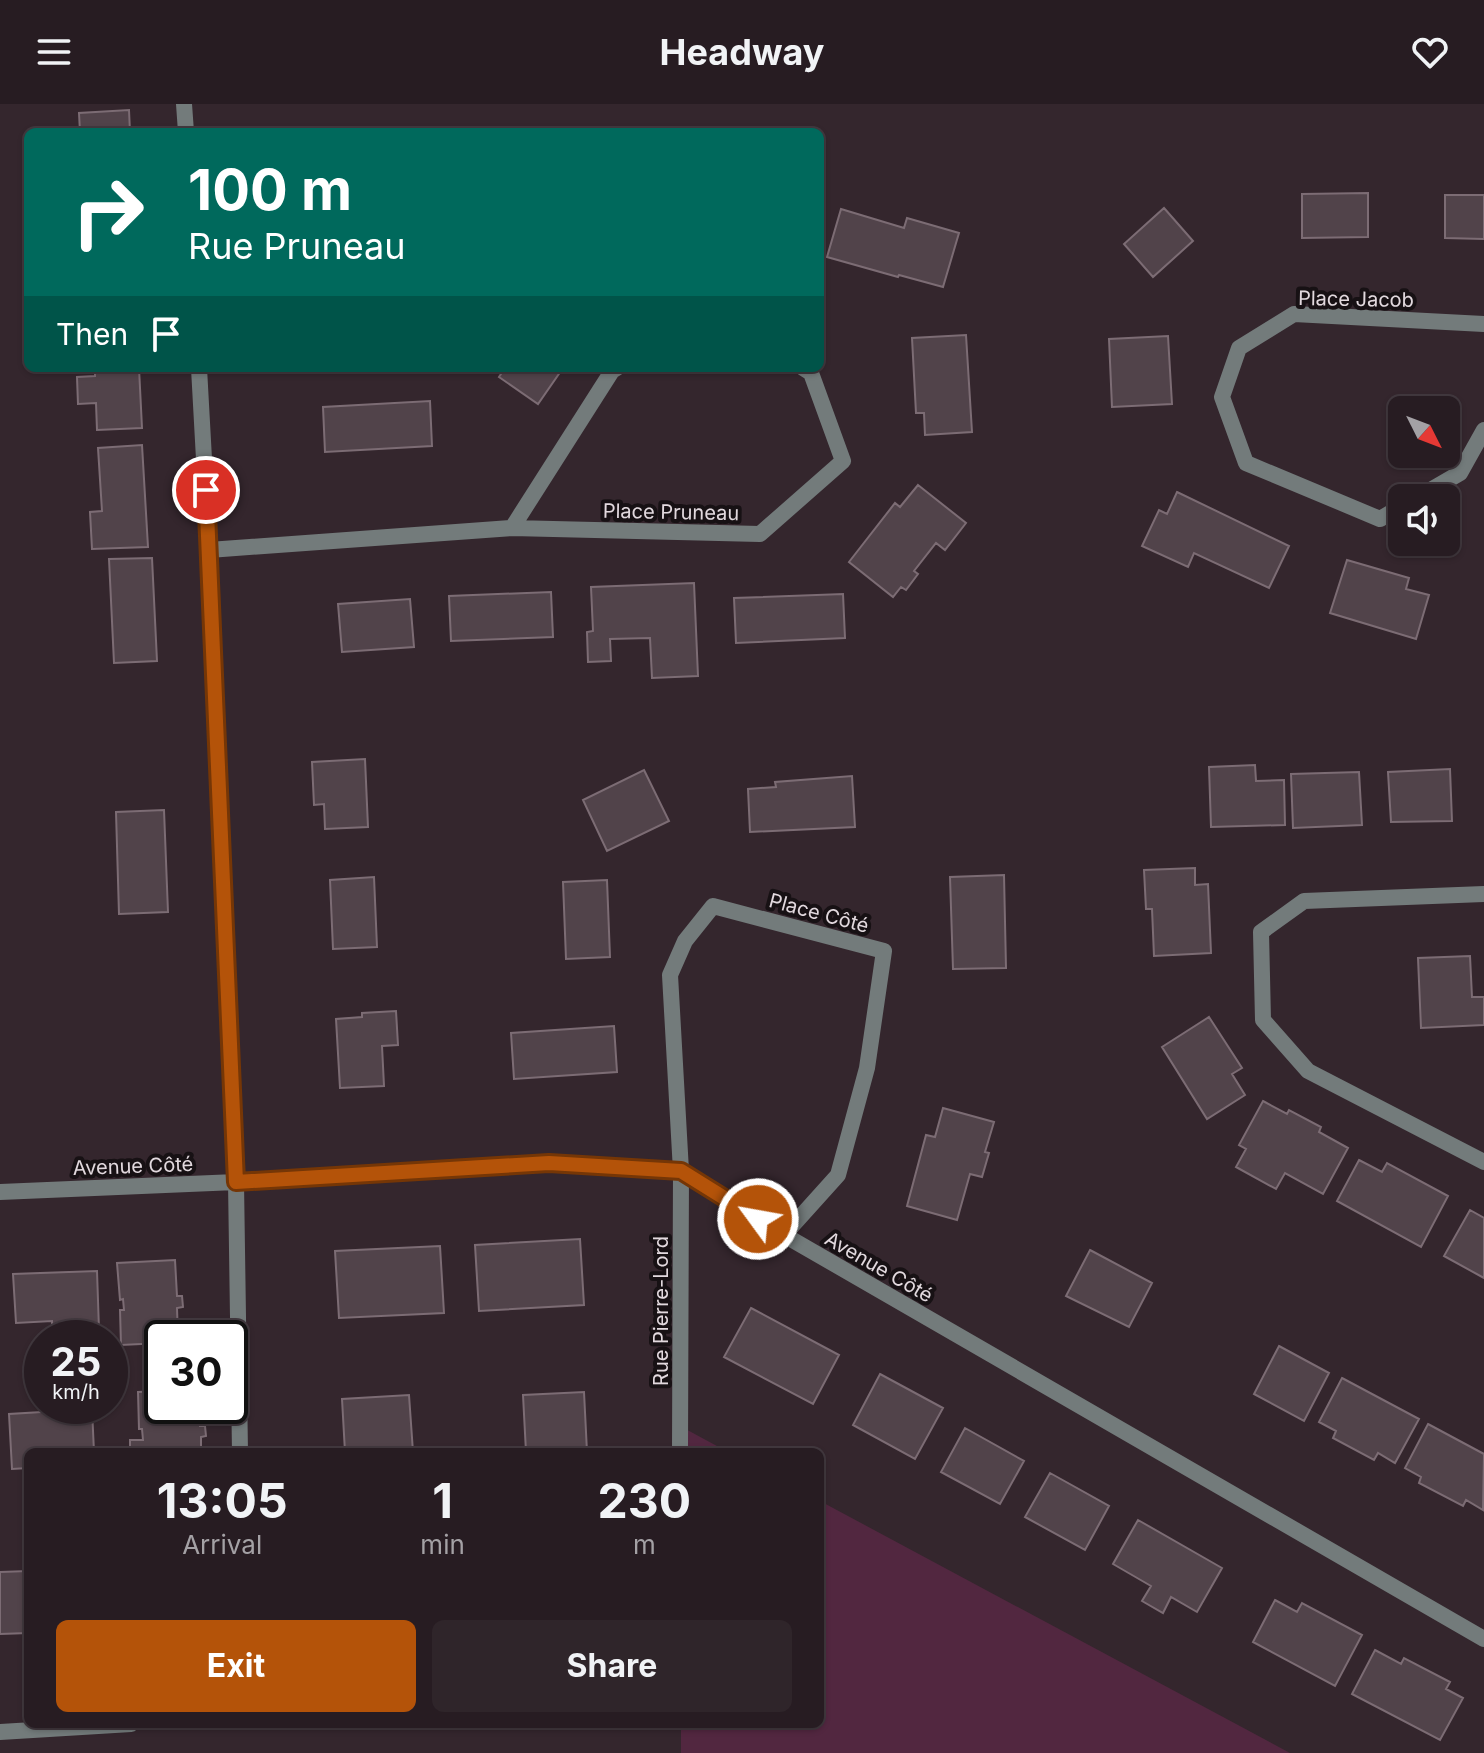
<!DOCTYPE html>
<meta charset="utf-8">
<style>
body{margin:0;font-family:Inter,sans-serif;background:#2f252a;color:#f1f3f6;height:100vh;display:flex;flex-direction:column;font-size:30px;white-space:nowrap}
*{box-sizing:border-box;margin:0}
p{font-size:26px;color:#a4a1a5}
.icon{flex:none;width:44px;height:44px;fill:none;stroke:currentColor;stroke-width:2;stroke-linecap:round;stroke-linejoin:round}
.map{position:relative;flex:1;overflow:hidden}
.sheet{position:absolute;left:24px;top:1344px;width:800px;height:280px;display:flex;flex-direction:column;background:#271c22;border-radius:12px;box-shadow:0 2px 6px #0004,0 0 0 2px #433a40}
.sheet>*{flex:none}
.top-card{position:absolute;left:24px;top:24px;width:800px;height:244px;border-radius:12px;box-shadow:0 2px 6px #0004,0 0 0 2px #433a40;background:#00695c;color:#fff;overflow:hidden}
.needle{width:52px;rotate:132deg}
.buttons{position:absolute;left:1388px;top:292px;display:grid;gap:16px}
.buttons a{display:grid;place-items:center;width:72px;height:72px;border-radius:12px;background:#271c22;box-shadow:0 2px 6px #0004,0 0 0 2px #433a40;font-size:40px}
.speed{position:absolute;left:24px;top:1216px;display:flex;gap:16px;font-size:40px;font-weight:700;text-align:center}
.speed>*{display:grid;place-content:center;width:104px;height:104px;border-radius:50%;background:#271c22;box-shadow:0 2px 6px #0004,0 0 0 2px #433a40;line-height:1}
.speed small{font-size:20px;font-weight:400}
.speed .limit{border:4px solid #111;border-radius:12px;background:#fff;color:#111}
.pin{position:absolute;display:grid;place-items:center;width:68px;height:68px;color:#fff;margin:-34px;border:4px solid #fff;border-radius:50%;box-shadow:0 2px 8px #0007}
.me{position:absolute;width:88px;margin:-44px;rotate:302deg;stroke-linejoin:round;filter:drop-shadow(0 0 6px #0008)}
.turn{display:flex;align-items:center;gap:28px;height:168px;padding:0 32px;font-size:36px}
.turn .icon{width:104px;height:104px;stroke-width:2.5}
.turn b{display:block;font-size:56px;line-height:68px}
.then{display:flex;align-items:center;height:76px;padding:0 32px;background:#0003;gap:16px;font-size:30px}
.eta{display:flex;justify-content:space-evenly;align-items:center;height:136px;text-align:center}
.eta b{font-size:48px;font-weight:700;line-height:56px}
.cta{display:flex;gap:16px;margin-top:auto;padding:16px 32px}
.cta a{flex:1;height:92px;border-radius:12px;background:#b45309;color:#fff;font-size:32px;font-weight:700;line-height:92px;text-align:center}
.cta a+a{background:#2f252a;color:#f1f3f6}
header{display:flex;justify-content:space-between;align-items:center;height:104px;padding:0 32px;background:#271c22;font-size:36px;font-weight:700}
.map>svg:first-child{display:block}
</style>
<header><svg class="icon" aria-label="menu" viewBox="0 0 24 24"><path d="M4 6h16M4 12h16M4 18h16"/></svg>Headway<svg class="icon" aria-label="heart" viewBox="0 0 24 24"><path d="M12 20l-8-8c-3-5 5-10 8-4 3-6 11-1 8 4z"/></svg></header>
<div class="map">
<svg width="1484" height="1649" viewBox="0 0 1484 1649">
<rect width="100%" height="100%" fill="#34262d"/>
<!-- green -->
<path fill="#522740" d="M 680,1322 L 728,1348 L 681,1348 Z
M 820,1397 L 1290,1649 L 681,1649 L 681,1620 L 820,1620 Z"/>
<!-- building -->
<path fill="#51434a" stroke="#7c6c74" stroke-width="2" d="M 129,6 L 130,28 L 80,28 L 79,9 Z
M 1368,89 L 1368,133 L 1302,134 L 1302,90 Z
M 1445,91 L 1484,91 L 1484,135 L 1445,134 Z
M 1164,104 L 1193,137 L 1153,173 L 1124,140 Z
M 841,105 L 904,124 L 907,114 L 959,129 L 943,183 L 899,171 L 898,173 L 827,153 Z
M 966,231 L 972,328 L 925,331 L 924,309 L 916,309 L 912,234 Z
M 1168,232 L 1172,300 L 1112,303 L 1109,235 Z
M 95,264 L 139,264 L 142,324 L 97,326 L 96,299 L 78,300 L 77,273 L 95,272 Z
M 505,264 L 563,264 L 538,300 L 499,273 Z
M 430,297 L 432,342 L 325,348 L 323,303 Z
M 142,341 L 148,443 L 92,445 L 90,408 L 102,407 L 98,344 Z
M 918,381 L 966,419 L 945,446 L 936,439 L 914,467 L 918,470 L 906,486 L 901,483 L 893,493 L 849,458 L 895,399 L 900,403 Z
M 1177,388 L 1289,442 L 1269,484 L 1194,449 L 1188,463 L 1142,442 L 1159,406 L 1167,410 Z
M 152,454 L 157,557 L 114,559 L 109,455 Z
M 1347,456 L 1409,474 L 1406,485 L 1429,491 L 1416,535 L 1330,509 Z
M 694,479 L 698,572 L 652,574 L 650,534 L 610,535 L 611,557 L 588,558 L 587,528 L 593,527 L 591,483 Z
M 551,488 L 553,533 L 451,537 L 449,492 Z
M 843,490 L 845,534 L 736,539 L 734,494 Z
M 410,495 L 414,543 L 342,548 L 338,500 Z
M 365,655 L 368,723 L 325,725 L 324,700 L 314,701 L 312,658 Z
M 1255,661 L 1256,677 L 1284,676 L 1285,721 L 1211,723 L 1209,663 Z
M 1450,665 L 1452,717 L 1391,718 L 1388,668 Z
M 644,666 L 669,717 L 607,747 L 583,696 Z
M 1359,668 L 1362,721 L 1293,724 L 1291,670 Z
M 852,672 L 855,723 L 750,728 L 748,685 L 776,683 L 775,678 Z
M 164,706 L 168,808 L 119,810 L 116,708 Z
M 1195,764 L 1195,781 L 1208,780 L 1211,849 L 1154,852 L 1152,805 L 1146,805 L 1144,766 Z
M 1004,771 L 1006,864 L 953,865 L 950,773 Z
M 374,773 L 377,843 L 333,845 L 330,776 Z
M 607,776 L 610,853 L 566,855 L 563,778 Z
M 1470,852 L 1472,893 L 1484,893 L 1484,921 L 1421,924 L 1418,854 Z
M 396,907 L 398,941 L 382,942 L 384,982 L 340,984 L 336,915 L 362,913 L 362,909 Z
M 1209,913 L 1242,964 L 1232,970 L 1245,991 L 1207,1015 L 1162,943 Z
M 614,922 L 617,968 L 514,975 L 511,929 Z
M 1263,997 L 1287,1010 L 1289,1006 L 1321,1023 L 1319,1028 L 1348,1044 L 1323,1090 L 1285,1069 L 1276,1085 L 1236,1063 L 1246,1045 L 1239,1041 Z
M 943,1004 L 994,1018 L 985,1048 L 989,1049 L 982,1073 L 970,1070 L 957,1116 L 907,1102 L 926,1031 L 935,1033 Z
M 1359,1056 L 1382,1068 L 1387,1059 L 1448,1092 L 1421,1143 L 1337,1097 Z
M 1470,1106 L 1484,1114 L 1484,1174 L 1444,1152 Z
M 580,1135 L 584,1201 L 479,1207 L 475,1141 Z
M 440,1142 L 444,1209 L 339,1214 L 335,1147 Z
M 1090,1146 L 1152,1179 L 1129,1223 L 1066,1192 Z
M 175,1156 L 177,1192 L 182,1192 L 183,1203 L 177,1204 L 178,1234 L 162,1234 L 162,1239 L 121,1241 L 120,1206 L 124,1206 L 123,1195 L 120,1196 L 117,1159 Z
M 97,1167 L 99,1226 L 64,1227 L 64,1222 L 52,1223 L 52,1217 L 16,1219 L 13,1170 Z
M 751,1204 L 839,1251 L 813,1300 L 724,1253 Z
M 1279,1242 L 1329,1269 L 1304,1317 L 1254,1290 Z
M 880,1270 L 943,1304 L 915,1355 L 853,1321 Z
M 1342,1274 L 1419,1315 L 1395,1359 L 1378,1349 L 1374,1356 L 1333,1334 L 1336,1327 L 1319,1318 Z
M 162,1287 L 162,1302 L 199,1302 L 200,1322 L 205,1322 L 206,1332 L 201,1333 L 201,1348 L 130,1348 L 130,1336 L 143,1336 L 142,1325 L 139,1325 L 138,1288 Z
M 584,1288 L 587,1348 L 526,1348 L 523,1291 Z
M 409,1291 L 413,1348 L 345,1348 L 342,1295 Z
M 92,1305 L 94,1348 L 28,1348 L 28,1364 L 12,1365 L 9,1310 Z
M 1428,1320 L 1484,1350 L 1483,1406 L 1466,1396 L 1463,1402 L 1419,1379 L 1421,1373 L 1405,1364 Z
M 965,1324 L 1024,1357 L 1000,1400 L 941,1368 Z
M 1050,1369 L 1109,1402 L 1085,1446 L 1025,1413 Z
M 1138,1416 L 1222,1464 L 1197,1508 L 1171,1493 L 1163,1509 L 1142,1497 L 1151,1482 L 1113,1460 Z
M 28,1467 L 28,1529 L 0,1530 L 0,1468 Z
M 1275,1496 L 1297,1508 L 1302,1499 L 1362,1531 L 1335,1582 L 1253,1538 Z
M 1375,1546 L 1401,1560 L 1404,1554 L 1450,1578 L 1446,1585 L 1463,1594 L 1440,1636 L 1352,1590 Z"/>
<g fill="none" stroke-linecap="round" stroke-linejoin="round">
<!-- minor -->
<path stroke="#737b7b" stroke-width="16" d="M 184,0 L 186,28
M 199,264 L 209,446 L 236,1078 L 240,1348
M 1417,394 L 1460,369 L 1484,326
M 1402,402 L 1380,415 L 1246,359 L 1222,293 L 1239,244 L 1294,210 L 1484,220
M 512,424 L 612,267 L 617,264
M 209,446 L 512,424 L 760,430 L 843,357 L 811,269 L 803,264
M 1484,790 L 1304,797 L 1261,828 L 1263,916 L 1308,967 L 1484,1058
M 0,1088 L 236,1078 L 549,1059 L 681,1067 L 784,1131 L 1484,1535
M 680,1348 L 681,1067 L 670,871 L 685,837 L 713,802 L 884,847 L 867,964 L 838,1071 L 784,1131
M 0,1628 L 131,1620"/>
</g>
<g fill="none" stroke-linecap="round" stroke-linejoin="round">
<!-- route casing -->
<g stroke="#753606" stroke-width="20">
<path id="route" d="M 206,386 L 236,1078 L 549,1059 L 681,1067 L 758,1115"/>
</g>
<!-- route -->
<use href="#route" stroke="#b45309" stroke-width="14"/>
</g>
<g text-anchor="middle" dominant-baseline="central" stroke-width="8" stroke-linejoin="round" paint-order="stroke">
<!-- street labels -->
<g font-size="20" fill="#e2d9de" stroke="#171114">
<text transform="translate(1356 195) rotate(1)">Place Jacob</text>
<text transform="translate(671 408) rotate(1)">Place Pruneau</text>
<text transform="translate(819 809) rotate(15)">Place Côté</text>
<text transform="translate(133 1062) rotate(-2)">Avenue Côté</text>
<text transform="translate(879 1163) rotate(30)">Avenue Côté</text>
<text transform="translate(661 1207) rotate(-90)">Rue Pierre-Lord</text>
</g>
</g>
</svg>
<div class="buttons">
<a><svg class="needle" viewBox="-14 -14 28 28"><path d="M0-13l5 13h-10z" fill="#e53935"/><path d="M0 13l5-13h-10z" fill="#a4a1a5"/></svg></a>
<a><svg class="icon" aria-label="sound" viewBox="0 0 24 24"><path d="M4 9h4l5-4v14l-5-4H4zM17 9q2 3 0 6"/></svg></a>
</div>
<div class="speed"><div>25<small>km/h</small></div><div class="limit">30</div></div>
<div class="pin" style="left:206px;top:386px;background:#d93025"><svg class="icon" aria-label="arrive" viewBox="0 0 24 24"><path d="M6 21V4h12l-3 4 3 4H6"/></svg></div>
<svg class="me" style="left:758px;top:1115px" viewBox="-20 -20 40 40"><circle r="17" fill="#b45309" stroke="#fff" stroke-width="3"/><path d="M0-11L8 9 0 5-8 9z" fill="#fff"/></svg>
<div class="top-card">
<div class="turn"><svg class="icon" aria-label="right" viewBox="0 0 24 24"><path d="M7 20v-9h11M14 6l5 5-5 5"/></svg><div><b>100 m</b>Rue Pruneau</div></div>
<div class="then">Then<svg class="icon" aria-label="arrive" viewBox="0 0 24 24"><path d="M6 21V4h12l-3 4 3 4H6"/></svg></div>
</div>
<section class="sheet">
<div class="eta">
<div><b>13:05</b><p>Arrival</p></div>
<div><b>1</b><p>min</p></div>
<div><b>230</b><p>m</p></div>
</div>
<div class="cta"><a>Exit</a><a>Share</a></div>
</section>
</div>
